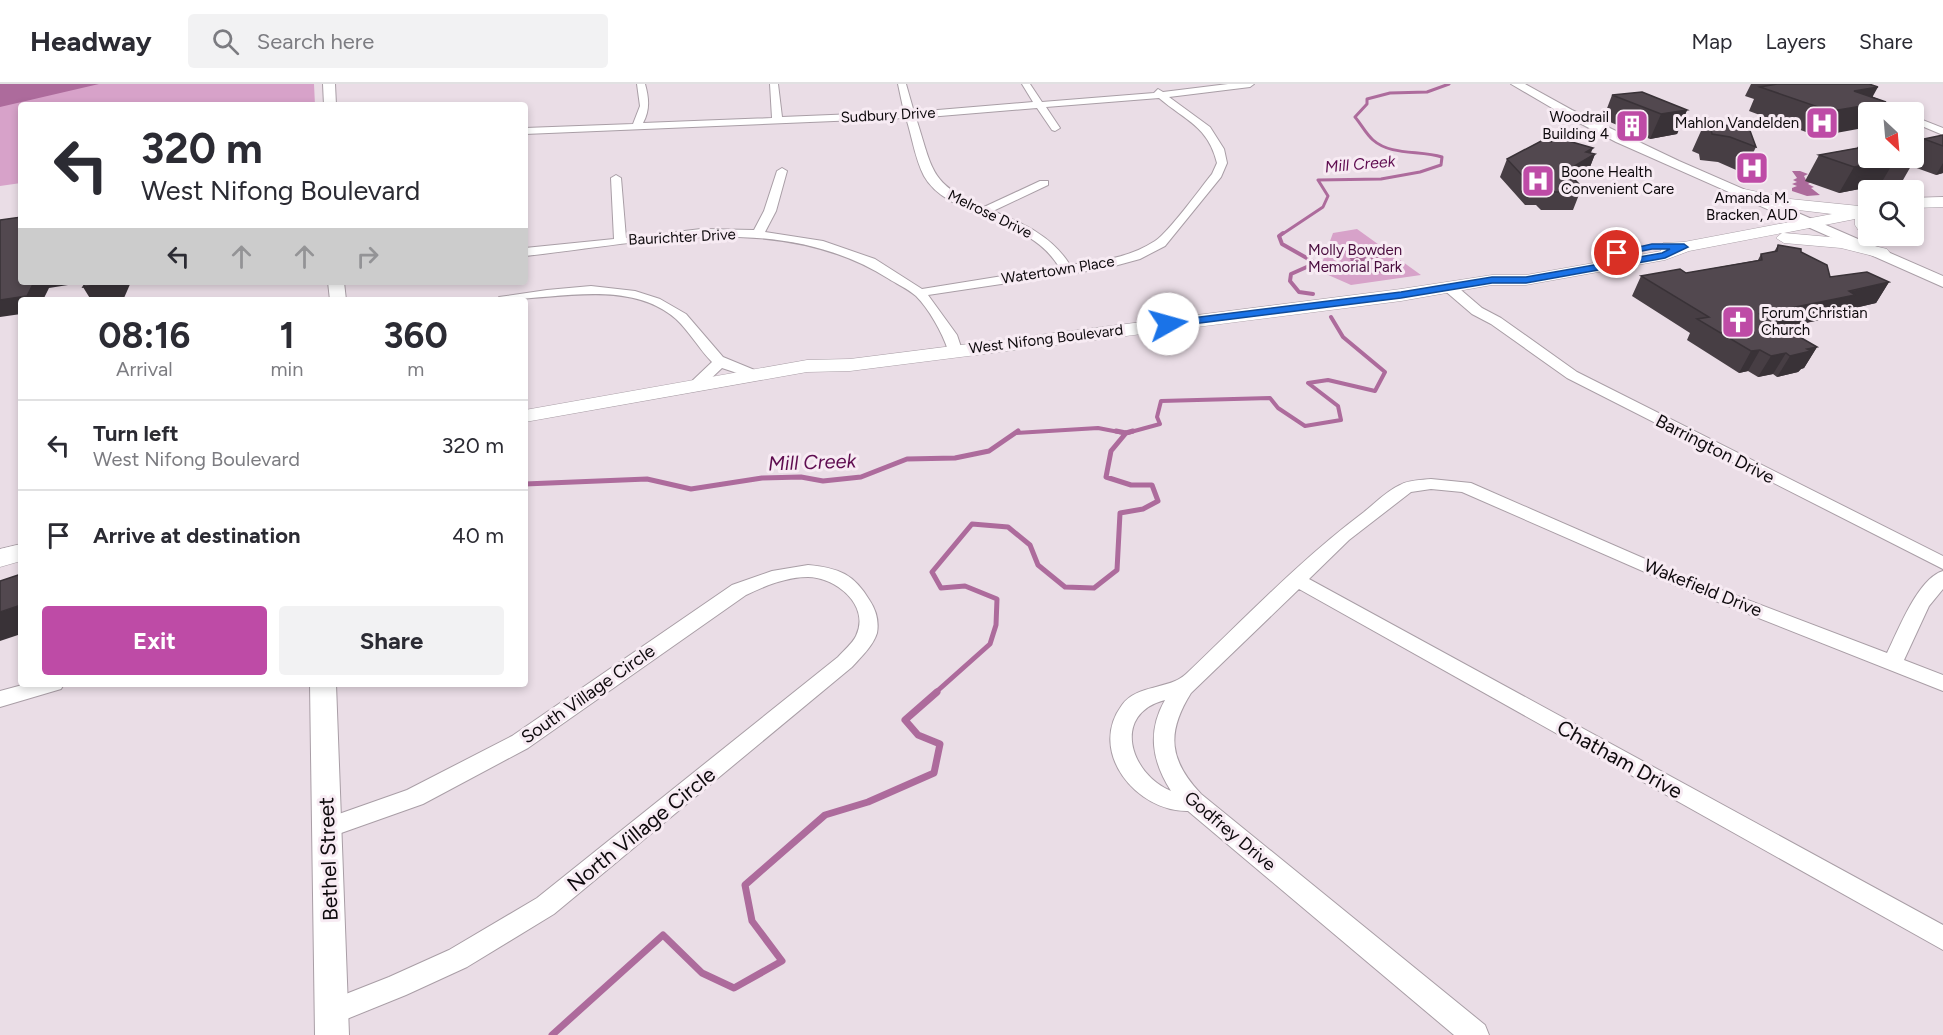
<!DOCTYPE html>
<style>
body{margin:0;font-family:Figtree,sans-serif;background:#f2f2f3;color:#2b2b33;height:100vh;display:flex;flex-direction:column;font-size:22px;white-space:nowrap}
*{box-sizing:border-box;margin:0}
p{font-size:20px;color:#7c7c81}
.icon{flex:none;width:33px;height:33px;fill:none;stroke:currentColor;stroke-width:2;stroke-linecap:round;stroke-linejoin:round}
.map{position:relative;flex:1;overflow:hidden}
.details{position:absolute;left:18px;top:213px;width:510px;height:390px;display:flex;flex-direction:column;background:#fff;border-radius:6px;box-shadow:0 3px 9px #0003}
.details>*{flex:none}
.hud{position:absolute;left:18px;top:18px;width:510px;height:183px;border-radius:6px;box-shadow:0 3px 9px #0003;background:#fff;color:#2b2b33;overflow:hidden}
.needle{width:39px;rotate:154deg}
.tools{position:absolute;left:1858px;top:18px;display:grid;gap:12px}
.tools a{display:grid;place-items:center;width:66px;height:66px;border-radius:6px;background:#fff;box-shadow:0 3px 9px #0003;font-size:30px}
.pin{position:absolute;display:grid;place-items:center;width:51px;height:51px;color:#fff;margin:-26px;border:3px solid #fff;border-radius:50%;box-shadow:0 2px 6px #0007}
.me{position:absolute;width:66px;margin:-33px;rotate:83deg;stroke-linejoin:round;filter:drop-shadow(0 0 4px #0008)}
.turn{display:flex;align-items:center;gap:21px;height:126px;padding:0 24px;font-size:27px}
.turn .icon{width:78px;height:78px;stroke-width:2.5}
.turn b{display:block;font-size:42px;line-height:51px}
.lanes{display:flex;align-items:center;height:57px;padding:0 24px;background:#0003;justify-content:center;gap:30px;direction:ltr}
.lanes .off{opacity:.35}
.eta{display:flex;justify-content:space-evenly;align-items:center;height:102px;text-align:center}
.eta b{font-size:36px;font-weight:700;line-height:42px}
.primary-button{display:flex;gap:12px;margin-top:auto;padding:12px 24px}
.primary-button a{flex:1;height:69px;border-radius:6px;background:#be4ba6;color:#fff;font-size:24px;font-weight:700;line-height:69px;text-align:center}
.primary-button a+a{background:#f2f2f3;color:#2b2b33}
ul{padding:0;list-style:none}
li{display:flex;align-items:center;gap:18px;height:90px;padding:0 24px;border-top:2px solid #e1e1e2}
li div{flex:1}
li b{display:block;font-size:22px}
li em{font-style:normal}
header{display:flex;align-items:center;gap:36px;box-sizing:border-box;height:84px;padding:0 30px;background:#fff;border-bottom:2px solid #e1e1e2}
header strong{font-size:28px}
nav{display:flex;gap:33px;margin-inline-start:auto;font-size:21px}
.search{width:420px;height:54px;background:#f2f2f3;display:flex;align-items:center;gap:15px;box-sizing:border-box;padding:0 21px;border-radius:6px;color:#7c7c81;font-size:22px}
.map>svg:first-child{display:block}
</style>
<header>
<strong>Headway</strong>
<div class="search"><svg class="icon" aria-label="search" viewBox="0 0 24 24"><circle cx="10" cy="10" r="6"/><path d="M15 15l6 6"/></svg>Search here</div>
<nav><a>Map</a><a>Layers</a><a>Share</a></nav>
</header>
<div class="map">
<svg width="1943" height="951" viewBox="0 0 1943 951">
<rect width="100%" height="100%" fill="#eadde6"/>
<!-- green -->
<path fill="#d7a2c9" d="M 0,0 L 314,0 L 315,21 L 21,21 L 21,99 L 0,102 Z
M 1357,145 L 1421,191 L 1351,201 L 1326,190 L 1322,179 L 1333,149 Z"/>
<!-- water -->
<path fill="#ad6b9c" d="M 0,0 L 99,0 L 0,23 Z
M 1792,87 L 1800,87 L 1808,90 L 1804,92 L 1806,96 L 1811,98 L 1808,100 L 1814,103 L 1811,104 L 1820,111 L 1807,112 L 1792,107 L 1792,104 L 1797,102 L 1792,100 L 1797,98 L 1793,96 L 1797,94 Z
M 1352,163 C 1368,162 1376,173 1389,181 L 1384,188 C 1369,192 1358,190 1346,181 L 1351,176 L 1345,167 Z"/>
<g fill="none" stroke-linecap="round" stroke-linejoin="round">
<!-- stream-far3 -->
<path stroke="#ad6b9c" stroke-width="3" d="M 1281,151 L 1323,123 L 1328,112 L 1318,96 L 1381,95 L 1420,88 L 1441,81 L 1442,73 C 1420,66 1391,72 1373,56 C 1366,50 1361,40 1355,33 L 1367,20 L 1367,15 L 1390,9 L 1427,8 L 1449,0"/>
<!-- stream-far2 -->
<path stroke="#ad6b9c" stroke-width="4" d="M 1283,149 L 1279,152 L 1282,160 L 1312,177 L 1309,182 L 1291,190 L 1290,197 L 1299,208 L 1313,210
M 1016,349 L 1098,344 L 1124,349
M 1127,349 L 1160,340 L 1157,333 L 1161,317 L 1270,314 L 1278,324 L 1305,342 L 1341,336 L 1338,322 L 1308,299 L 1328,296 L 1375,307 L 1385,288 L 1343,253 L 1331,233"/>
<!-- stream-far1 -->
<path stroke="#ad6b9c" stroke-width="5" d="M 1116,347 L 1126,349 L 1133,347
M 525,400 L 647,395 L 691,405 L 762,394 L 801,393 L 823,397 L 861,393 L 907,375 L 955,374 L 989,367 L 1018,347
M 935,609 L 990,560 L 996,541 L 997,515 L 965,502 L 941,504 L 932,488 L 972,440 L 1008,443 L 1030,461 L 1038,481 L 1065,503 L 1094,504 L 1117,486 L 1120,429 L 1143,425 L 1158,417 L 1152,401 L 1131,401 L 1106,393 L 1111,367 L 1126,349"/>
<!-- stream -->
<path stroke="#ad6b9c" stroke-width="7" d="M 552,951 L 663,851 L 702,889 L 734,904 L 782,877 L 752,837 L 745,801 L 825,731 L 868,718 L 934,689 L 940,660 L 918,651 L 905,636 L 937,608"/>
<!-- minor casing -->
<g stroke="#a99ea6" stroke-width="2">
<path id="minor" d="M 637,0 L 645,0 C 649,14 650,26 643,39 L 772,34 L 770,0 L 778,0 L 782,33 L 904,28 L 898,0 L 906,0 L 914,28 L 1033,18 L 1022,0 L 1030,0 L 1042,18 L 1154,9 L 1158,5 L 1163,8 L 1228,0 L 1254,0 L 1250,3 L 1169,13 L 1210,43 L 1224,65 L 1227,79 L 1221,93 L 1165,162 L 1140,175 L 1107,184 L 928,211 L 957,251 L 962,266 L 955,270 L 948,266 C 942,248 929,225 916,212 C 908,205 897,200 889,195 C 781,126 643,159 525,172 L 525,164 L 614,155 L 611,94 L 616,91 L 621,94 L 626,154 L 701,145 L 754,146 L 764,127 L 777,87 L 782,84 L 787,87 L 776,127 L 765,148 L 823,157 L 875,175 L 922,205 L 1059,183 C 1028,131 948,135 924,92 C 915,75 912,52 906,34 L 525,50 L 525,44 L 633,40 L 640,22 ZM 1159,14 C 1186,37 1208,42 1217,79 L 1212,90 C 1199,106 1169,148 1155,157 C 1129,174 1100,177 1070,181 C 1052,152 1024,140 993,127 L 1048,101 L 1048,97 L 1040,97 L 984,123 C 929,100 933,86 916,34 L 1037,24 L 1052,46 L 1055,47 L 1060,44 L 1046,23 Z
M 1920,35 L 1943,44 L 1943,51 L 1917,40 L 1915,38 Z
M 1449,199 L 1454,200 L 1482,224 L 1501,234 L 1577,288 L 1943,472 L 1943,485 L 1567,294 L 1491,240 L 1472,230 L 1444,206 L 1443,203 Z
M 591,202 L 635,207 L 660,215 L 686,230 L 723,273 L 757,287 L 759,290 L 752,294 L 722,284 L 702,303 L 692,303 L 690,300 L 692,297 L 712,278 C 699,265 690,248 676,235 C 629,194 553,216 497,216 L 499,213 L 547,206 Z
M 1431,395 L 1471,399 L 1682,491 L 1887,569 C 1898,547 1918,494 1943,487 L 1943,505 L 1929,522 L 1904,576 L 1943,591 L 1943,607 L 1670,499 L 1462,408 L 1431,405 L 1411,408 L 1349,456 L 1309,495 L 1943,841 L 1943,866 L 1299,505 L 1191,609 C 1166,649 1169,676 1201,710 L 1485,941 L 1489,951 L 1454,951 L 1188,727 C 1137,728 1087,668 1122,621 C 1137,600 1169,606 1186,590 C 1244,535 1300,476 1364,428 C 1375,419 1387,407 1400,401 C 1408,396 1421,396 1431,395 ZM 1165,616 C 1147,648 1152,677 1171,707 C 1130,690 1111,630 1165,616 Z
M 808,481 C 839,484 854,490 870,517 C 876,526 879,538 877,549 C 873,562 861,573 852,583 L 554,830 L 467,883 L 406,911 L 332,941 L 323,937 L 319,928 L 323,919 L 389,893 L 449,866 L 537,814 L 838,573 C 844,566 852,560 856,552 C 871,521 835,493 808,493 C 786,493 765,502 746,511 L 528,664 L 423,720 L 327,754 L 319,751 L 315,744 L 319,737 L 407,706 L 512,652 L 732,501 L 772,487 Z
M 26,600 L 64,600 L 61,605 L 0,623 L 0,607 Z"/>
</g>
<!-- tertiary casing -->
<g stroke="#a99ea6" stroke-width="2">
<path id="tertiary" d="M 323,0 L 335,0 L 336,21 L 324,21 Z
M 1511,0 L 1525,0 L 1572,26 L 1679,77 L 1943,192 L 1943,203 L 1616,58 L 1564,31 Z
M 328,198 L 344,198 L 346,216 L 330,216 Z
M 310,600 L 336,600 L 349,951 L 315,951 Z"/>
</g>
<!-- secondary casing -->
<g stroke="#a99ea6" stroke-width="1">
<path id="secondary" d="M 1744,105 L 1790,115 L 1869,123 L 1869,152 L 1875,153 L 1863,153 L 1855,141 L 1855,135 L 1784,149 L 1841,154 L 1887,165 L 1890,169 L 1887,173 L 1881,174 L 1841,164 L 1784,159 L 1776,154 L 1782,149 L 1689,167 L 1665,176 L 1526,201 L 1492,201 L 1401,217 L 850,287 L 807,288 L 525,338 L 525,326 L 807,276 L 850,275 L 1401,205 L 1492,191 L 1526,191 L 1661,167 L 1663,159 L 1684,158 L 1832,130 L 1790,125 L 1738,113 L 1736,110 L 1738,107 Z
M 1943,113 L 1943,123 L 1914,124 L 1914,114 Z
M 21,460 L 21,477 L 0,483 L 0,465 Z"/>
</g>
<!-- minor -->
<use href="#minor" fill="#fff" fill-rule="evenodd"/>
<!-- tertiary -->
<use href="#tertiary" fill="#fff" fill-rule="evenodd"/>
<!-- secondary -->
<use href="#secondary" fill="#fff" fill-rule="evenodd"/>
</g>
<!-- wall -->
<path fill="#473e44" d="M 1751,0 L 1869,0 L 1873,13 L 1886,18 L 1880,28 L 1869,28 L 1825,51 L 1806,48 L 1749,27 L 1754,15 L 1745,12 Z
M 1612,11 L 1687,26 L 1677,50 L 1650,55 L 1603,35 Z
M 1708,34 L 1756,63 L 1743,89 L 1718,78 L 1700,76 L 1699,70 L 1692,67 L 1705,38 L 1706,38 Z
M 1943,51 L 1943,89 L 1936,91 L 1911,82 L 1899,103 L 1880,101 L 1839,109 L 1805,97 L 1819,71 L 1857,64 L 1861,57 L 1913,75 L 1924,55 Z
M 1591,69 L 1595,70 L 1588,88 L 1575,96 L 1582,103 L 1573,126 L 1541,126 L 1536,121 L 1525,121 L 1500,93 L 1507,75 Z
M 1778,161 L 1801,168 L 1830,193 L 1889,198 L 1876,219 L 1846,226 L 1843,231 L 1783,244 L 1817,263 L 1804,284 L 1801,285 L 1798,288 L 1777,293 L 1773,290 L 1758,293 L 1748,287 L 1739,289 L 1687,256 L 1690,249 L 1632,212 L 1641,192 L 1686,189 L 1758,176 L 1761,170 L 1774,168 Z"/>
<!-- shaded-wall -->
<path fill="#393237" d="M 1878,3 L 1868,21 L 1886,18 L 1880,28 L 1869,28 L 1869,43 L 1825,51 L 1838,26 L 1854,7 Z
M 1687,26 L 1677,50 L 1650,55 L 1661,30 Z
M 1593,64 L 1589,73 L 1595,70 L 1588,88 L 1559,105 L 1566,87 L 1586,68 Z
M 1896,74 L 1880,101 L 1839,109 L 1854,83 Z
M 1943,79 L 1943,89 L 1936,91 Z
M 34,198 L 87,198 L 49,204 L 43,216 L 21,216 L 21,230 L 0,233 L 0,216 Z
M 115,198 L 131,198 L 124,214 L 108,216 L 91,216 L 83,203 Z
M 1889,198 L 1876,219 L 1846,226 L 1843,231 L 1748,251 L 1760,230 Z
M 1817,263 L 1804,284 L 1801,285 L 1798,288 L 1777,293 L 1790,272 L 1807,265 Z
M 1760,266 L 1748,287 L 1739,289 L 1751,267 Z
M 1786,269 L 1773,290 L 1758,293 L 1771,272 Z
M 21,521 L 21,550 L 0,557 L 0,528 Z"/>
<!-- building -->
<path fill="#52484f" stroke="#393237" stroke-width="1.5" d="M 1777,0 L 1869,0 L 1878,3 L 1854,7 L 1886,18 L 1838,26 L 1818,23 L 1760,3 Z
M 1642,8 L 1687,26 L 1661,30 L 1612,11 Z
M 1708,34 L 1724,41 L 1749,44 L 1756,63 L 1730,53 L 1712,50 L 1711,45 L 1704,42 L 1705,38 L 1709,39 Z
M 1943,51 L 1943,62 L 1924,55 Z
M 1558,54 L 1593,64 L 1586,68 L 1595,70 L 1566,87 L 1582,103 L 1575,103 L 1580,108 L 1548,108 L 1543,102 L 1532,102 L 1507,75 L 1543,56 L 1551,58 Z
M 1861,57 L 1869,58 L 1869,74 L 1912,74 L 1914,77 L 1896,74 L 1854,83 L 1819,71 L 1864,63 Z
M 21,133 L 21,198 L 34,198 L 27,212 L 0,216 L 0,136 Z
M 1778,161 L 1801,165 L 1801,168 L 1827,181 L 1830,193 L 1867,188 L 1889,198 L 1849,207 L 1855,211 L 1760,230 L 1817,263 L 1807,265 L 1811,267 L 1790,272 L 1786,269 L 1771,272 L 1760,266 L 1751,267 L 1697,235 L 1709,233 L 1641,192 L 1680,185 L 1686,189 L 1762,176 L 1761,170 L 1777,167 Z
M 86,198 L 115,198 L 83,203 Z
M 21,490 L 21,521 L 0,528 L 0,497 Z"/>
<!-- route -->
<path fill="#1a73e8" stroke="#114b97" stroke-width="1.5" d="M 1652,160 L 1684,160 L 1688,163 L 1665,174 L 1526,199 L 1492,199 L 1401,214 L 1168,243 L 1162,240 L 1168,237 L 1401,208 L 1492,193 L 1526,193 L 1662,169 L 1670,165 L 1652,165 L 1617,172 L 1612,169 Z"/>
<!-- icons -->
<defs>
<g id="hospital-square" transform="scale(1.725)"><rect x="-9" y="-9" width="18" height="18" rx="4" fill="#be4ba6" stroke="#f7ebf3"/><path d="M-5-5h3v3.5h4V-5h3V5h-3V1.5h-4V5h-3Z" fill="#fff"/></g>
<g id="building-square" transform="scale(1.725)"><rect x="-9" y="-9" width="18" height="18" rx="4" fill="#be4ba6" stroke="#f7ebf3"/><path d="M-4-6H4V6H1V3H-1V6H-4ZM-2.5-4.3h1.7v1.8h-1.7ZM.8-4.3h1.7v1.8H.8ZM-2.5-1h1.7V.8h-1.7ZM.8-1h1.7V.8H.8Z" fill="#fff"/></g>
<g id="church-square" transform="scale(1.725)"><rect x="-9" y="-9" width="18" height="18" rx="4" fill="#be4ba6" stroke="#f7ebf3"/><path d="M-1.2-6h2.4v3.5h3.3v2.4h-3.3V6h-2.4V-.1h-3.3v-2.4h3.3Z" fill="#fff"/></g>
</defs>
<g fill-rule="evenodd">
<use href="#hospital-square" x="1822" y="39"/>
<use href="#building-square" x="1632" y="42"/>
<use href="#hospital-square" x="1752" y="84"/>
<use href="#hospital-square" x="1538" y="97"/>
<use href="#church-square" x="1738" y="238"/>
</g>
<g text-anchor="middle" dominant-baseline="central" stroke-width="6" stroke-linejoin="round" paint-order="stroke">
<!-- far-street labels -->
<g font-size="15" fill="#0e0a0d" stroke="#f7ebf3">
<text transform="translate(888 31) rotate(-3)">Sudbury Drive</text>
<text transform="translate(990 130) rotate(26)">Melrose Drive</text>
<text transform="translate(682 153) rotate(-3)">Baurichter Drive</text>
<text transform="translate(1058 186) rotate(-9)">Watertown Place</text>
<text transform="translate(1046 255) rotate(-7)">West Nifong Boulevard</text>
</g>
<!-- far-poi labels -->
<g font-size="15" fill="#0e0a0d" stroke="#f7ebf3" text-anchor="end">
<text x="1609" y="33">Woodrail<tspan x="1609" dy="17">Building 4</tspan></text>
<text x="1799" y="39">Mahlon Vandelden</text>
<text x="1561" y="88" text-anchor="start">Boone Health<tspan x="1561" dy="17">Convenient Care</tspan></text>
<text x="1752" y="114" text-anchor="middle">Amanda M.<tspan x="1752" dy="17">Bracken, AUD</tspan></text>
<text x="1761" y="229" text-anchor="start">Forum Christian<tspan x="1761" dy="17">Church</tspan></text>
</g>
<!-- far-park labels -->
<g font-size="15" fill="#490c3e" stroke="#f7ebf3">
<text x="1355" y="166">Molly Bowden<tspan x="1355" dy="17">Memorial Park</tspan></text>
</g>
<!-- far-water labels -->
<g font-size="16" font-style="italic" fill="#5f0c50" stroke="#f7ebf3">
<text transform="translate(1360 80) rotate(-5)">Mill Creek</text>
</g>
<!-- street labels -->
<g font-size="18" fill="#0e0a0d" stroke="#f7ebf3">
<text transform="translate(1715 365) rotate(27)">Barrington Drive</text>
<text transform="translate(1703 504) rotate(22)">Wakefield Drive</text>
<text transform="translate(588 610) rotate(-35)">South Village Circle</text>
<text transform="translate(1230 747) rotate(40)">Godfrey Drive</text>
</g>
<!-- water labels -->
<g font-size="20" font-style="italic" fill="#5f0c50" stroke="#f7ebf3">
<text transform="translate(812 378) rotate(-2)">Mill Creek</text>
</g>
<!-- near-street labels -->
<g font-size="21" fill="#0e0a0d" stroke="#f7ebf3">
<text transform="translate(1620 675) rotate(29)">Chatham Drive</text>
<text transform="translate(641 745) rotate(-39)">North Village Circle</text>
<text transform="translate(328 775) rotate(-92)">Bethel Street</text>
</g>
</g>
</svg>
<div class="tools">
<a><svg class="needle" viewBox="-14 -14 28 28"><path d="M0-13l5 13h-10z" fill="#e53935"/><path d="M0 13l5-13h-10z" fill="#7c7c81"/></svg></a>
<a><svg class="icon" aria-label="search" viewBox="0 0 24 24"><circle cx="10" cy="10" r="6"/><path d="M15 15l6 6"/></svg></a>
</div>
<div class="pin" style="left:1617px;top:169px;background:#d93025"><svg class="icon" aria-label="arrive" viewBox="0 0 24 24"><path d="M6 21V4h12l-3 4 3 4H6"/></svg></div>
<svg class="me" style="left:1168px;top:240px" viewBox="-20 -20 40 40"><circle r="19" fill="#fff"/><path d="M0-13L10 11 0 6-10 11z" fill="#1a73e8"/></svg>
<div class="hud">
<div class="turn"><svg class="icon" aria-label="left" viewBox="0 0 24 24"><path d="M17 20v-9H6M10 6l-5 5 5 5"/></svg><div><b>320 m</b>West Nifong Boulevard</div></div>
<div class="lanes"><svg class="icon" aria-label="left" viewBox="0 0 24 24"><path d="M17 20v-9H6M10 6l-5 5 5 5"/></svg><svg class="icon off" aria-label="ahead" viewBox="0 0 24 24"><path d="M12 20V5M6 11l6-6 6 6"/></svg><svg class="icon off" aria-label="ahead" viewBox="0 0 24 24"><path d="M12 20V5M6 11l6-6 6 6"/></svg><svg class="icon off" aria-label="right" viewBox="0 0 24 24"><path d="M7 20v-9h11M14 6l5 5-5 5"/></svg></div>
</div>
<section class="details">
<div class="eta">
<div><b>08:16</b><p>Arrival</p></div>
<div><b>1</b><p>min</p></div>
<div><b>360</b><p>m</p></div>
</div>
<ul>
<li><svg class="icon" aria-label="left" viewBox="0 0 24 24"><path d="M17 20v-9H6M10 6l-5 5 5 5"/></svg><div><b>Turn left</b><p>West Nifong Boulevard</p></div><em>320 m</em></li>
<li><svg class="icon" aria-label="arrive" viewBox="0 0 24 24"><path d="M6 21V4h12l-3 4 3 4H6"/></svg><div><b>Arrive at destination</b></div><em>40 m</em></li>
</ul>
<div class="primary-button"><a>Exit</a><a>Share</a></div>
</section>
</div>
